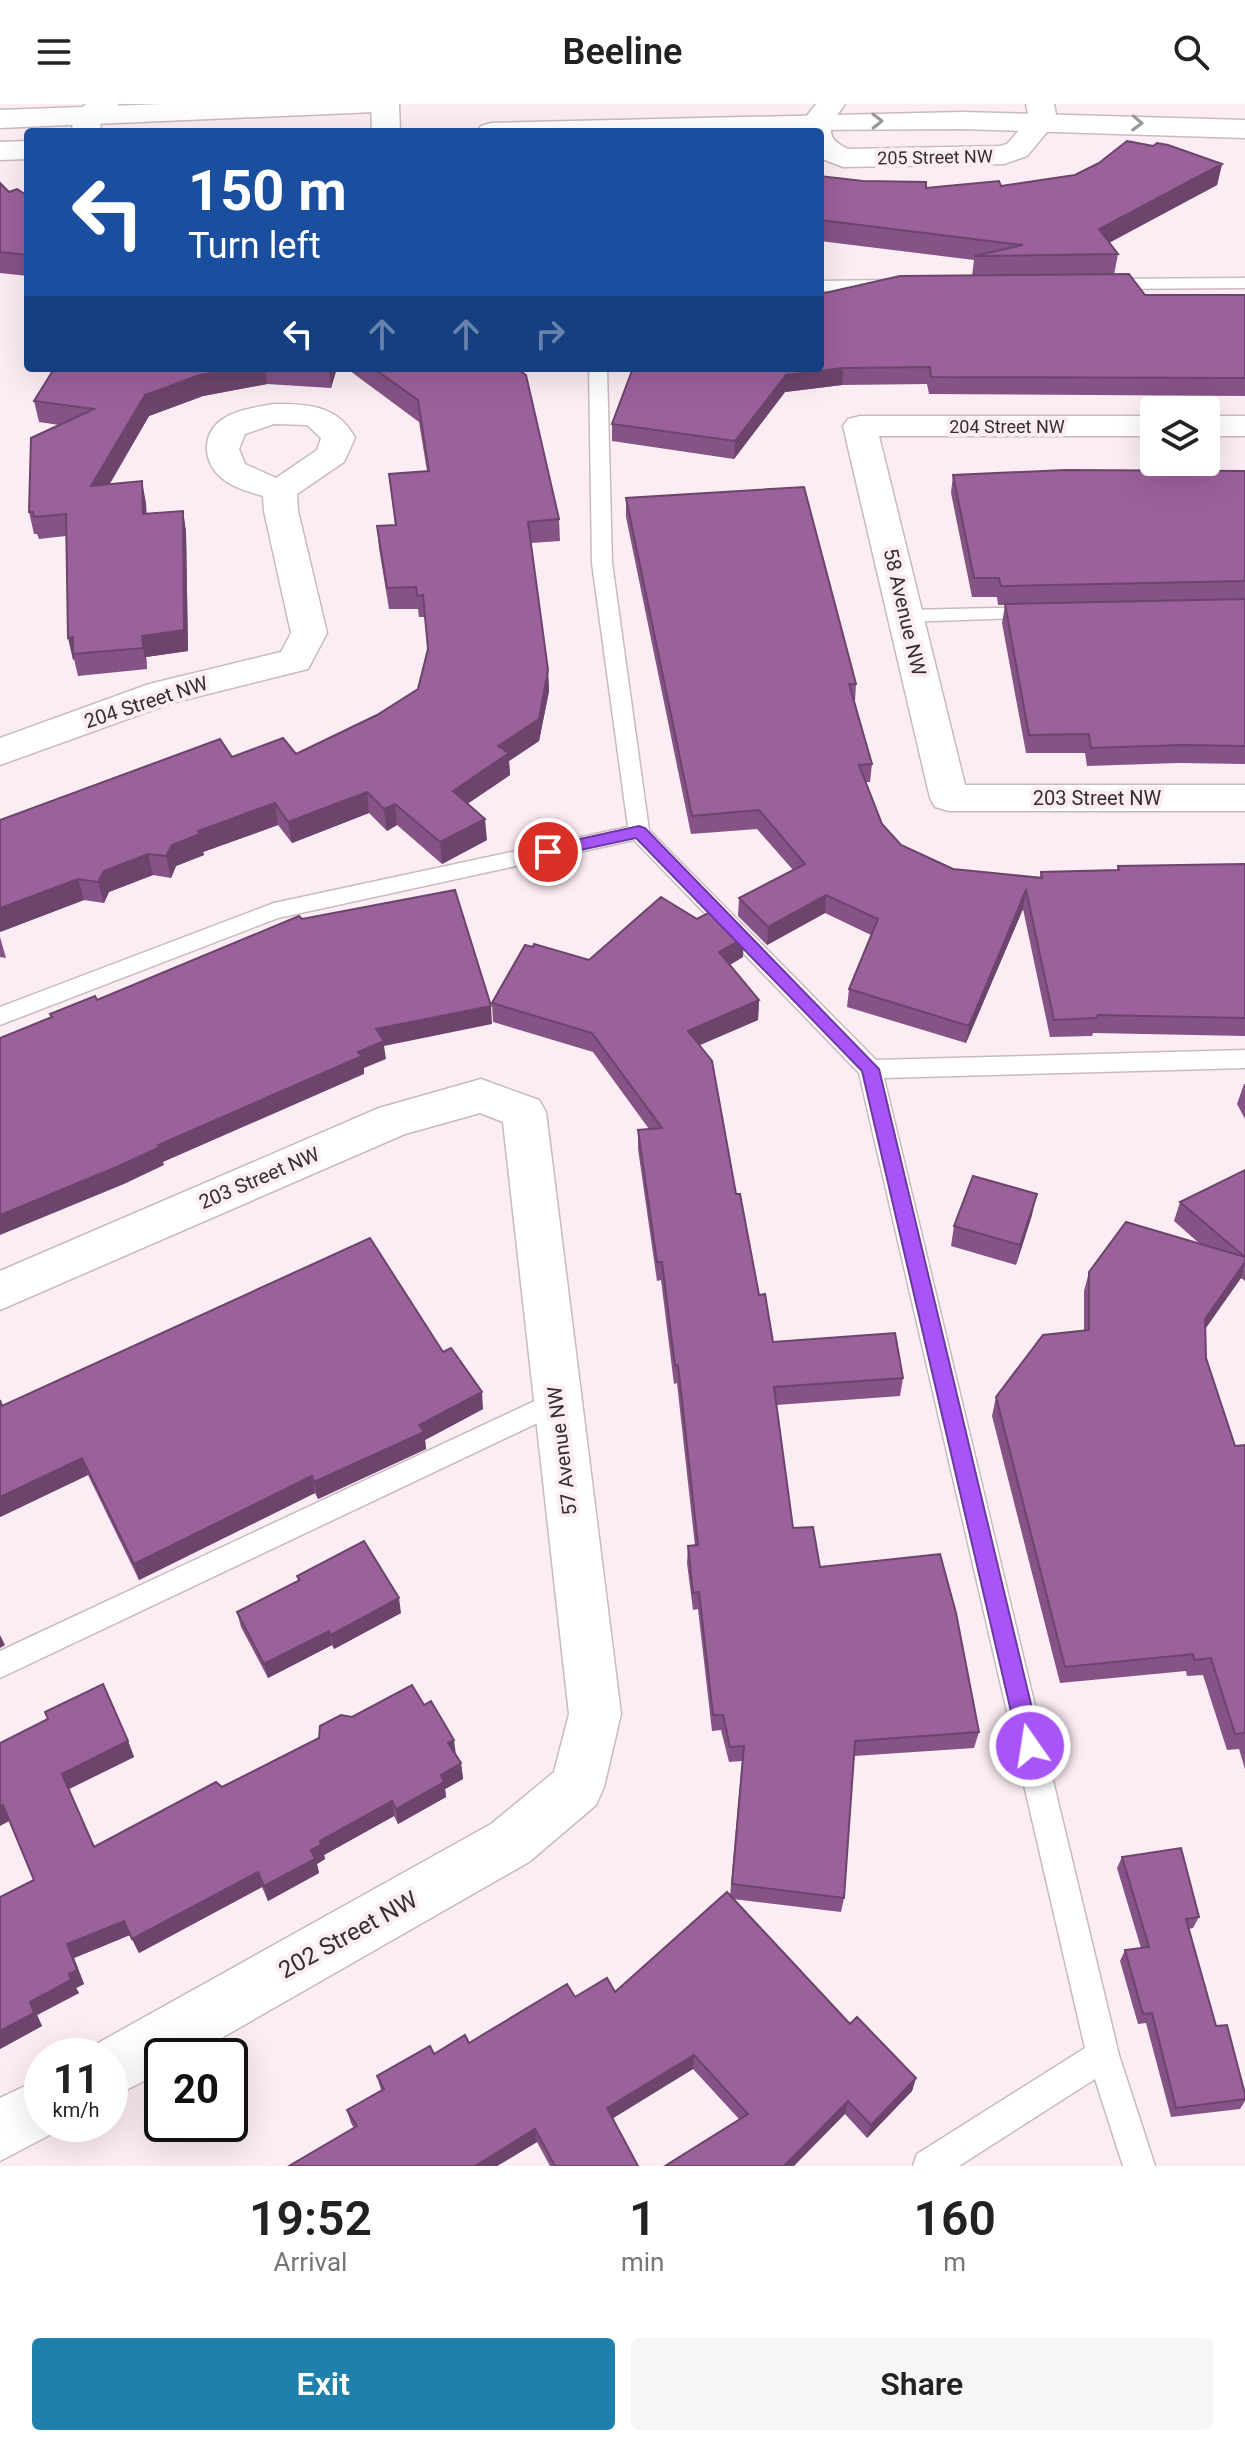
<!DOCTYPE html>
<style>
body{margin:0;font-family:Roboto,sans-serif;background:#f6f6f6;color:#222;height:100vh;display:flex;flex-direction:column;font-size:30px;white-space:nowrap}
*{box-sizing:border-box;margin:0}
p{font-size:26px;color:#767676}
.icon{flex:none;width:44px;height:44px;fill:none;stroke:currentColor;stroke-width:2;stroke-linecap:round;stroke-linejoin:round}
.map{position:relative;height:2062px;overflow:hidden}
.side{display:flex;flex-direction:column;background:#fff;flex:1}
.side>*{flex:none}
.hud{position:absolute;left:24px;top:24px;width:800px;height:244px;border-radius:8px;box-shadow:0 8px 32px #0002;background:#1a4fa0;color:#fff;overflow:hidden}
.tools{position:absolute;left:1140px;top:292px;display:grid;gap:16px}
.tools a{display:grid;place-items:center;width:80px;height:80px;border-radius:8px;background:#fff;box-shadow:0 8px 32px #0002;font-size:40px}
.speed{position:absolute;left:24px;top:1934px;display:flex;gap:16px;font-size:40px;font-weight:700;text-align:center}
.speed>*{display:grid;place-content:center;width:104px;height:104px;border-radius:50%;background:#fff;box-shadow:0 8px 32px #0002;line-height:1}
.speed small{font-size:20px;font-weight:400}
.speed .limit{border:4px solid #111;border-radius:12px;background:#fff;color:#111}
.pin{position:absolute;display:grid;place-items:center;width:68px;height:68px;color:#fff;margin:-34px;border:4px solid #fff;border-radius:50%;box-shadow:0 2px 8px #0007}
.me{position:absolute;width:88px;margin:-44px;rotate:347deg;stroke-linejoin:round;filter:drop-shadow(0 0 6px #0008)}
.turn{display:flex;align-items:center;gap:28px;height:168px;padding:0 32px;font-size:36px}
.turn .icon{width:104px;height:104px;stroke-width:2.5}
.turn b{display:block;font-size:56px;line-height:68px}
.lanes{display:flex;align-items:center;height:76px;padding:0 32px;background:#0003;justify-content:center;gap:40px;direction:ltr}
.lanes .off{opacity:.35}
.eta{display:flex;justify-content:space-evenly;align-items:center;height:136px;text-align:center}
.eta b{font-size:48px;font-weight:600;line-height:56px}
.cta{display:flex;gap:16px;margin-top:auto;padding:16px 32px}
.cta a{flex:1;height:92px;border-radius:8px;background:#2080ac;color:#fff;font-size:32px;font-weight:600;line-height:92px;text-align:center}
.cta a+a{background:#f6f6f6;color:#222}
header{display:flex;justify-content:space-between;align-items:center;height:104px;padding:0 32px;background:#fff;font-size:36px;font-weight:600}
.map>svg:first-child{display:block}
</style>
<header><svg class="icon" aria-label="menu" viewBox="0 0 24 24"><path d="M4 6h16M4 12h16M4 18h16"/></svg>Beeline<svg class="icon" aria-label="search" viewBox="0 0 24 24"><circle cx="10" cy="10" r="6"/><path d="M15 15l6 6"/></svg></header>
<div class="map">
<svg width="1245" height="2062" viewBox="0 0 1245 2062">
<rect width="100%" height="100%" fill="#fcecf3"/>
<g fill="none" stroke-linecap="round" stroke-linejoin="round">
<!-- lane casing -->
<g stroke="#c9bac0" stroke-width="3">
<path id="lane" d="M 1245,174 L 1245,184 L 1103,185 L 1095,180 L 1103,175 Z
M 891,176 L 897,177 L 899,181 L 897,185 L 820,187 L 820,177 Z
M 589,264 L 607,264 L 612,459 L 649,726 L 876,956 L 1245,946 L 1245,964 L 884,974 L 1119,1951 L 1155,2062 L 1123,2062 L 1095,1975 L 959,2062 L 913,2062 L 917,2050 L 1085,1944 L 859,969 L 634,736 L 278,814 L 0,921 L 0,903 L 274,799 L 628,723 L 592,459 Z
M 1035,503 L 1045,509 L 1042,513 L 906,518 L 896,512 L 906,506 Z
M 556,1287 L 565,1290 L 569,1298 L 565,1306 L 0,1574 L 0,1547 Z"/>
</g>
<!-- street casing -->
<g stroke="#c9bac0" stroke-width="3">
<path id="street" d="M 86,0 L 119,0 L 101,15 L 100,28 L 72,28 L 73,12 Z
M 371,0 L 399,0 L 400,28 L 372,28 Z
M 816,0 L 845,0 C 832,19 820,32 848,45 L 1000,42 L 1007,40 L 1029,15 L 1026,0 L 1054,0 L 1057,16 L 1027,52 L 1004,60 L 843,63 L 820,54 L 820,28 L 804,28 L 802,18 Z
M 274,300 C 308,300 338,301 355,334 L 344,358 L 297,390 L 298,407 L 327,529 L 308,565 L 172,599 L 0,661 L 0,634 L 149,580 L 281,548 L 291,529 L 264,407 L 263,392 C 250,388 234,384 223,375 C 201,358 201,327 226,313 C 240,305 258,303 274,300 ZM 274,320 L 307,321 L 321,334 L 317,346 L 276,374 L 245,360 L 239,345 L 245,330 Z
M 860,312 L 1154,312 L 1154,332 L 879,332 L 965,681 L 1245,681 L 1245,707 L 949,707 L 935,703 L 930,694 L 843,322 L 848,315 Z
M 1206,312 L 1245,312 L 1245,332 L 1206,332 Z
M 481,975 L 539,996 L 546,1008 L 621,1610 L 604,1683 L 596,1701 L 529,1758 L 190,1952 L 162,1952 L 162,1968 L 110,1994 L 110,1952 L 86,1952 L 89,1944 L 491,1720 L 554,1668 L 569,1610 L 503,1018 L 480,1009 L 405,1030 L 0,1206 L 0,1167 L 379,1004 Z
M 42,1974 L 42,2020 L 64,2020 L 63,2024 L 0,2057 L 0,1994 Z"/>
</g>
<!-- secondary casing -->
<g stroke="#c9bac0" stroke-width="3">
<path id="secondary" d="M 163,0 L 389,0 L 385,6 L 375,8 L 0,24 L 0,6 Z
M 962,8 L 1245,16 L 1245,34 L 962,25 L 477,28 L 481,22 L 491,19 Z
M 28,37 L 28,55 L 0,56 L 0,38 Z"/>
</g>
<!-- lane -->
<use href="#lane" fill="#fff" fill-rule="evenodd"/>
<!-- street -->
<use href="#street" fill="#fff" fill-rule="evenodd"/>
<!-- secondary -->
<use href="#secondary" fill="#fff" fill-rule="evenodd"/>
</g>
<!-- wall -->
<path fill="#855385" d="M 1222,60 L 1217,81 L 1109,139 L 1118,150 L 1114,171 L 1145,191 L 1245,191 L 1245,292 L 929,290 L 927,280 L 842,281 L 785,288 L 734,355 L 612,337 L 612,320 L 972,172 L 974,156 L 820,137 L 820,72 L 926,84 L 1001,82 Z
M 0,79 L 9,88 L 28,92 L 28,172 L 0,169 Z
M 59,264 L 337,264 L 331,284 L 267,280 L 203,292 L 149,312 L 109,380 L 142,377 L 146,410 L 183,407 L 186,428 L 188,547 L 146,553 L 147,565 L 78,572 L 74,555 L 73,556 L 66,432 L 39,435 L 37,430 L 34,430 L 29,408 L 59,321 L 39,318 L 34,297 Z
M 346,264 L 494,264 L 559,415 L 560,437 L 531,439 L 548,566 L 549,587 L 539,637 L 509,657 L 510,671 L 467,700 L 487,736 L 442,760 L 397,721 L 387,727 L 369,709 L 292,739 L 278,721 L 203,748 L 204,751 L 176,762 L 171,774 L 153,771 L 109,788 L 104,799 L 84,796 L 0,828 L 232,653 L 296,650 L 377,611 L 418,585 L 428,546 L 425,513 L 419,513 L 418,505 L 389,505 L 379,444 L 377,422 L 395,421 L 389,370 L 427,367 L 419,318 Z
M 1245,367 L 1245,660 L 1178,659 L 1087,662 L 1085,649 L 1026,649 L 1002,519 L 1005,501 L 998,501 L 997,493 L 972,493 L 951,389 L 953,371 Z
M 626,394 L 856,580 L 855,598 L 872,660 L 870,678 L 866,678 L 882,720 L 901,741 L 953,765 L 1040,773 L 1041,768 L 1117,766 L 1118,762 L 1245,760 L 1245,932 L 1093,929 L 1092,932 L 1050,933 L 1023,805 L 966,939 L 847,903 L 849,885 L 871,831 L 825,809 L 767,841 L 738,812 L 739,794 L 793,766 L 757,725 L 691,730 L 626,413 Z
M 0,833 L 6,854 L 0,853 Z
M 743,853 L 730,861 L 759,896 L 758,916 L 700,941 L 759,1191 L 773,1238 L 903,1274 L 900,1292 L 776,1301 L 793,1424 L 820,1463 L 979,1628 L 974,1644 L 854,1652 L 844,1794 L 841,1808 L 733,1795 L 850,1920 L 916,1974 L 912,1987 L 867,2034 L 845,2010 L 739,2015 L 693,1965 L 612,2014 L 638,2062 L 550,2062 L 537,2038 L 497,2062 L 289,2062 L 354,2024 L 351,2019 L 347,2006 L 381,1986 L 377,1972 L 434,1950 L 469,1939 L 575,1893 L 615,1888 L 730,1792 L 742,1657 L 729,1658 L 721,1626 L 712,1627 L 698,1505 L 693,1506 L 687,1459 L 688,1442 L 695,1442 L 677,1279 L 674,1280 L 661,1176 L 657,1177 L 638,1045 L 638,1026 L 649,1025 L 593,948 L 493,918 L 492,899 L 589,856 Z
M 1244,980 L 1245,980 L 1245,1015 L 1237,1000 Z
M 1245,1066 L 1245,1177 L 1241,1174 L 1205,1224 L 1206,1254 L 1235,1342 L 1245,1341 L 1245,1665 L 1239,1645 L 1227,1646 L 1203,1571 L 1187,1572 L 1186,1567 L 1060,1579 L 992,1312 L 996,1293 L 1084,1227 L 1084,1187 L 1089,1168 L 1200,1140 L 1174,1117 L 1180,1098 Z
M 1032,1111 L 1016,1161 L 951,1142 L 954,1122 Z
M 443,1248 L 483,1305 L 425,1336 L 426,1345 L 318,1395 L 315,1389 L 139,1476 L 88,1371 L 0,1413 L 0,1296 L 2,1302 Z
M 297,1472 L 401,1509 L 334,1545 L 332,1541 L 268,1574 L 241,1523 L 237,1508 L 298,1477 Z
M 424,1601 L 461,1659 L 463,1675 L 445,1685 L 446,1693 L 398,1720 L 394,1712 L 324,1751 L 325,1755 L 317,1760 L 319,1769 L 268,1797 L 262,1783 L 139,1849 L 130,1831 L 74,1854 L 84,1880 L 76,1884 L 79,1889 L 37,1911 L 42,1922 L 0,1945 L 0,1793 L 34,1776 L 10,1717 L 128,1637 L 134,1653 L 69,1685 L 94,1743 L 222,1683 L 319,1634 L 352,1613 Z
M 1122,1753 L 1199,1813 L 1193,1824 L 1189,1825 L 1216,1922 L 1245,1990 L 1245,1997 L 1240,2005 L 1171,2013 L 1146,1919 L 1138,1920 L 1120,1857 L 1125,1846 L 1141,1844 L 1117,1764 Z"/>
<!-- shaded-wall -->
<path fill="#6c446c" d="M 1222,60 L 1217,81 L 1095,146 L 1099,125 Z
M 238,264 L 265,264 L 267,280 L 203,292 L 149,312 L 96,404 L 91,382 L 145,291 L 200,271 Z
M 329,264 L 337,264 L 331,284 Z
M 843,264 L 842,281 L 785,288 L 734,355 L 735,337 L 786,271 Z
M 142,377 L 146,399 L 148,432 L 143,410 Z
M 183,407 L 186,428 L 188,547 L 146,553 L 147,565 L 143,544 L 142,532 Z
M 73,533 L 74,555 L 73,556 L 68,534 Z
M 548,566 L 549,587 L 539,637 L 509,657 L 510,671 L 454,709 L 453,687 L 498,642 Z
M 367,688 L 369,709 L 292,739 L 288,718 Z
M 275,699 L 278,721 L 203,748 L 204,751 L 176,762 L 171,774 L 166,752 L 172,741 L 198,727 Z
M 395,700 L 397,721 L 387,727 L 384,705 Z
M 485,715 L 487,736 L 442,760 L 440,738 Z
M 148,750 L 153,771 L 109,788 L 104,799 L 98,778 L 104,767 Z
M 78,775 L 84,796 L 0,828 L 0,804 Z
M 1026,786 L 1023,805 L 966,939 L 969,922 Z
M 826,791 L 825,809 L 767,841 L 768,823 Z
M 744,834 L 743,853 L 718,867 L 719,848 Z
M 759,896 L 758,916 L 688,946 L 688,927 Z
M 491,902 L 492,920 L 384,942 L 386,955 L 364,964 L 364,970 L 163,1058 L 164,1061 L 124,1080 L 0,1131 L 0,1111 L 158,1041 L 358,948 L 376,925 Z
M 1037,1090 L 1032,1111 L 1016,1161 L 1020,1141 Z
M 1245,1158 L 1241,1174 L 1199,1234 L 1205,1215 Z
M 482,1288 L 483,1305 L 425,1336 L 426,1345 L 318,1395 L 314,1378 L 419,1321 Z
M 82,1354 L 88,1371 L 0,1413 L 0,1393 Z
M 312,1372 L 315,1389 L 139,1476 L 134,1460 Z
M 399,1494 L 401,1509 L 334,1545 L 331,1531 Z
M 329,1527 L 332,1541 L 268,1574 L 264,1560 Z
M 0,1531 L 5,1541 L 0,1544 Z
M 454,1636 L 456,1651 L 448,1639 Z
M 128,1637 L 134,1653 L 69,1685 L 62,1670 Z
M 461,1659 L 463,1675 L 445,1685 L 446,1693 L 398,1720 L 396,1705 L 441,1671 Z
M 392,1697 L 394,1712 L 324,1751 L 325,1755 L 317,1760 L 319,1769 L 268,1797 L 264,1782 L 320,1737 Z
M 3,1701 L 11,1716 L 0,1722 L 0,1703 Z
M 258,1768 L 262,1783 L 139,1849 L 132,1835 Z
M 124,1817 L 130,1831 L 74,1854 L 84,1880 L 76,1884 L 79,1889 L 37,1911 L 42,1922 L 0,1945 L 0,1927 L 30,1898 L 69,1870 L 67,1840 Z
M 694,1951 L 693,1965 L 607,2018 L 607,2004 Z
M 916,1974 L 912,1987 L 867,2034 L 871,2021 Z
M 848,1997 L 845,2010 L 794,2062 L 784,2062 Z
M 535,2025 L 537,2038 L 497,2062 L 475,2062 Z"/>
<!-- building -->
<path fill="#9b619b" stroke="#6c446c" stroke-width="2" d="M 1127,37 L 1153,42 L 1157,39 L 1168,41 L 1222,60 L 1099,125 L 1118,150 L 974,152 L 1023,141 L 820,116 L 820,72 L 863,77 L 926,78 L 926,84 L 999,77 L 1001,82 L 1075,71 L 1099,59 Z
M 0,79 L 9,88 L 17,85 L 28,92 L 28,151 L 0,148 Z
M 1129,170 L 1145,191 L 1245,191 L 1245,274 L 931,273 L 930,263 L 843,264 L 786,271 L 735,337 L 612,320 L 633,264 L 820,264 L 820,190 L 900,172 Z
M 59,264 L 238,264 L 200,271 L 145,291 L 91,382 L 142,377 L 143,410 L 183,407 L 184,526 L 142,532 L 143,544 L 73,550 L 73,533 L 68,534 L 66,410 L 34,413 L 33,408 L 29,408 L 31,334 L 94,305 L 34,297 L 54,265 Z
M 373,264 L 494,264 L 498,266 L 503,264 L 516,264 L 526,271 L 559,415 L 528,418 L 548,566 L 539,615 L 498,642 L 509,649 L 453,687 L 485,715 L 440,738 L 395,700 L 384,705 L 367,688 L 288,718 L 275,699 L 198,727 L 200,730 L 172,741 L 166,752 L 148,750 L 104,767 L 98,778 L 78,775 L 0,804 L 0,716 L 220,635 L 232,653 L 283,634 L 296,650 L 377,611 L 418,585 L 428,545 L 423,491 L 417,492 L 416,483 L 387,484 L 377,422 L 396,421 L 389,370 L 429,367 L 418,296 Z
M 1065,366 L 1245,367 L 1245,477 L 1001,482 L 999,474 L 974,474 L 953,371 Z
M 804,383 L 856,580 L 849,580 L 872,660 L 859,661 L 882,720 L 901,741 L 953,765 L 1042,774 L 1041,768 L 1119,766 L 1118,762 L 1245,760 L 1245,914 L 1098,911 L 1096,914 L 1054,916 L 1026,786 L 969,922 L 849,885 L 878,815 L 826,791 L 768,823 L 739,794 L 805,760 L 759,706 L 692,712 L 626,394 Z
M 1245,495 L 1245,642 L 1182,641 L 1091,644 L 1089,630 L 1029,631 L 1005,500 Z
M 455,786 L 491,902 L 376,925 L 384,937 L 358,948 L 362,952 L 158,1041 L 160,1043 L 119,1062 L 0,1111 L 0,934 L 52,913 L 50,910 L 95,892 L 97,896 L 299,812 L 302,815 Z
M 661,793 L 697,815 L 716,805 L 744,834 L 719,848 L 759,896 L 688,927 L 712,957 L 736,1090 L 740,1090 L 759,1191 L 765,1190 L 773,1238 L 895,1229 L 903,1274 L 774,1283 L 793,1424 L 813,1423 L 820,1463 L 940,1450 L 956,1509 L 979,1628 L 855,1637 L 844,1794 L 732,1780 L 744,1642 L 730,1643 L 723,1611 L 713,1611 L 699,1488 L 693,1489 L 688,1442 L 698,1441 L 678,1261 L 675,1262 L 662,1158 L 657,1158 L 638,1026 L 662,1024 L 592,929 L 492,899 L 525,841 L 533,843 L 534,840 L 589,856 Z
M 1245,1066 L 1245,1153 L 1180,1098 Z
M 973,1072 L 1037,1090 L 1020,1141 L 954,1122 Z
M 1126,1118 L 1245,1153 L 1245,1158 L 1205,1215 L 1206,1254 L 1235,1342 L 1245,1341 L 1245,1629 L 1235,1630 L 1211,1554 L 1194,1556 L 1193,1550 L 1065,1563 L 996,1293 L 1043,1231 L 1089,1226 L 1089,1168 Z
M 370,1134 L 443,1248 L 451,1244 L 482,1288 L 419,1321 L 424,1328 L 314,1378 L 312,1372 L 134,1460 L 82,1354 L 0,1393 L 0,1296 L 2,1302 Z
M 364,1437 L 399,1494 L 331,1531 L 329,1527 L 264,1560 L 237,1508 L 300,1476 L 297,1472 Z
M 103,1580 L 128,1637 L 62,1670 L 94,1743 L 216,1678 L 222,1683 L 319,1634 L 320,1622 L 341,1611 L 352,1613 L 412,1581 L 424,1601 L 431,1597 L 454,1636 L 448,1639 L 461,1659 L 441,1671 L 444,1678 L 396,1705 L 392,1697 L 320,1737 L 321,1741 L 311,1746 L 315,1755 L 264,1782 L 258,1768 L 132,1835 L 124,1817 L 67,1840 L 77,1866 L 69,1870 L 71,1876 L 30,1898 L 34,1909 L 0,1927 L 0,1793 L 34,1776 L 3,1701 L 0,1703 L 0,1639 L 48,1615 L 45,1608 Z
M 1181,1744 L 1199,1813 L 1186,1815 L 1216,1922 L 1227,1921 L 1245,1990 L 1245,1995 L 1176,2004 L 1152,1909 L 1143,1910 L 1125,1846 L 1149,1843 L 1122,1753 Z
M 727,1788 L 850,1920 L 857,1913 L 916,1974 L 871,2021 L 848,1997 L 784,2062 L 665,2062 L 748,2010 L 694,1951 L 607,2004 L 638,2062 L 555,2062 L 535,2025 L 475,2062 L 289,2062 L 357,2022 L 347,2006 L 384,1985 L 377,1972 L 430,1942 L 434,1950 L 465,1931 L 469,1939 L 567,1880 L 575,1893 L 607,1874 L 615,1888 Z"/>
<!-- one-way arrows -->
<defs><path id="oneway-chevron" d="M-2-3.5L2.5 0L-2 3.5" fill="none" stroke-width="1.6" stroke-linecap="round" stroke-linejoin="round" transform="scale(2)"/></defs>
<g stroke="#9a9798">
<use href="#oneway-chevron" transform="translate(877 17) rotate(-1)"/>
<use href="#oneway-chevron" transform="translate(1137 19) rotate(2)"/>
</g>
<!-- route -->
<path fill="#a855f7" stroke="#6d37a1" stroke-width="2" d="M 639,722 L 645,724 L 879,965 L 1041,1642 L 1038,1650 L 1030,1653 L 1023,1650 L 1019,1642 L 862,967 L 636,734 L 548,753 L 539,748 L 548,742 Z"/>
<g text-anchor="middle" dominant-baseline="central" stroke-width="8" stroke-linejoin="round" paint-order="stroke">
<!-- far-street labels -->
<g font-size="18" fill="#352f32" stroke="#fcecf3">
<text transform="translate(935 53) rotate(-1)">205 Street NW</text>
<text x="1007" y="322">204 Street NW</text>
</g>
<!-- street labels -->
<g font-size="20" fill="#352f32" stroke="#fcecf3">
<text transform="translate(905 508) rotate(77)">58 Avenue NW</text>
<text transform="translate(146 598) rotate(-18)">204 Street NW</text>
<text x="1097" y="694">203 Street NW</text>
<text transform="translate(259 1074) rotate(-23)">203 Street NW</text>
<text transform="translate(562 1347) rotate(-97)">57 Avenue NW</text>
</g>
<!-- near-street labels -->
<g font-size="24" fill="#352f32" stroke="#fcecf3">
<text transform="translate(348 1831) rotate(-29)">202 Street NW</text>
</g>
</g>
</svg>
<div class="tools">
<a><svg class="icon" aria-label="layers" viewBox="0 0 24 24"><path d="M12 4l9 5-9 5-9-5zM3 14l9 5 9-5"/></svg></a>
</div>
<div class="speed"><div>11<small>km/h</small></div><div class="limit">20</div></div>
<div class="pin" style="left:548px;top:748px;background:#d93025"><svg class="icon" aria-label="arrive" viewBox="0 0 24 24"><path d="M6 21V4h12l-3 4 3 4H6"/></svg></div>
<svg class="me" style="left:1030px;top:1642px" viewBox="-20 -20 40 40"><circle r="17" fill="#a855f7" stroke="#fff" stroke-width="3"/><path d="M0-11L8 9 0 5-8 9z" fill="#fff"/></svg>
<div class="hud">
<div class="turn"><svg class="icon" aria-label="left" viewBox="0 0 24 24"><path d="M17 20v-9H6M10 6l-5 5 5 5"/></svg><div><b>150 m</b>Turn left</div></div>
<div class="lanes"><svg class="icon" aria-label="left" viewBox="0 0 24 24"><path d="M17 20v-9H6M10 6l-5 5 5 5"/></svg><svg class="icon off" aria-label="ahead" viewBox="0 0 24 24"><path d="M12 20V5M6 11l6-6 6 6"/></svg><svg class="icon off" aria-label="ahead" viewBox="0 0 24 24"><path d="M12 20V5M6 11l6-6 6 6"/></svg><svg class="icon off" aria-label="right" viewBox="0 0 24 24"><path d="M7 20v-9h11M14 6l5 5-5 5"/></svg></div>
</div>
</div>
<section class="side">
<div class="eta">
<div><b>19:52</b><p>Arrival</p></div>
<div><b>1</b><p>min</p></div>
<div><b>160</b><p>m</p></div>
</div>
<div class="cta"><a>Exit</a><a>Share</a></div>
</section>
